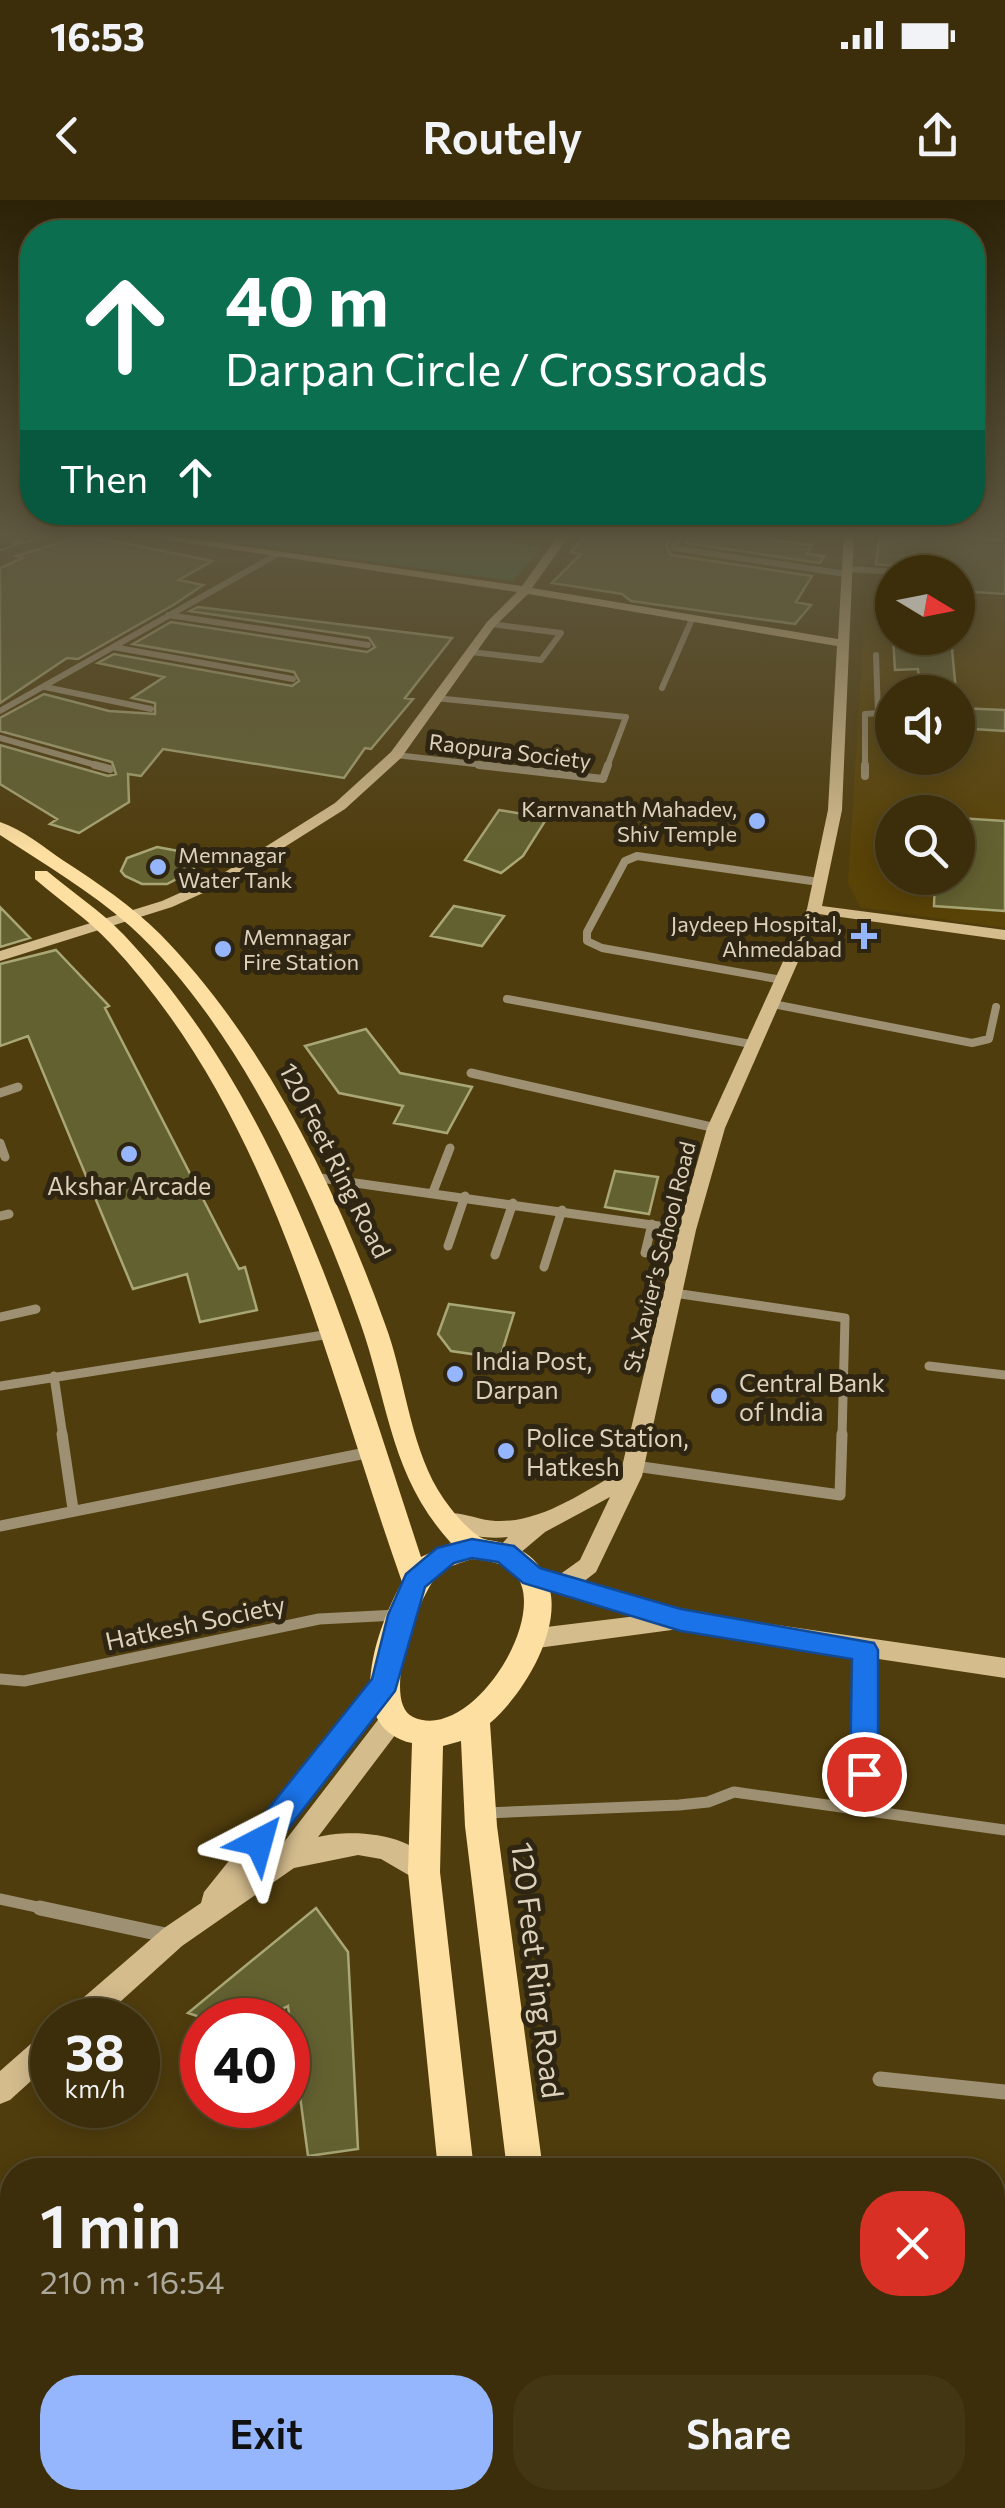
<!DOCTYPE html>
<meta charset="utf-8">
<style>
body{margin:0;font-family:Commissioner,sans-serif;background:#433613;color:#f1f3f6;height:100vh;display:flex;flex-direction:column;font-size:38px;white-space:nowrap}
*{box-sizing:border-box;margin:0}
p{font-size:32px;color:#aca89c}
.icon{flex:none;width:55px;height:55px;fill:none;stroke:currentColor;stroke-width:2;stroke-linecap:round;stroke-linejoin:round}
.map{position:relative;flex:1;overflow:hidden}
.sheet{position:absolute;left:0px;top:1958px;width:1005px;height:352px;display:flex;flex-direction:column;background:#3c2e0a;border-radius:40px 40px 0 0;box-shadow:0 5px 25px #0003,0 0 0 2px #554a2b}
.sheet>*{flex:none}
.guide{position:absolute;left:20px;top:20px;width:965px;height:305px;border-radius:40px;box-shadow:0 5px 25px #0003,0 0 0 2px #554a2b;background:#0b6e4f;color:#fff;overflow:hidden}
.needle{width:65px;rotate:100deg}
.controls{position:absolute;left:875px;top:355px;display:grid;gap:20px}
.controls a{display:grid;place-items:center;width:100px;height:100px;border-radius:50%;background:#3c2e0a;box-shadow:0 5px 25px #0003,0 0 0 2px #554a2b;font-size:50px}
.speed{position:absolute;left:30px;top:1798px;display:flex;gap:20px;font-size:50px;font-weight:700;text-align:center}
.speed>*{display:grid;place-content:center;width:130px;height:130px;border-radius:50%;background:#3c2e0a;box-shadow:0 5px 25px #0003,0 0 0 2px #554a2b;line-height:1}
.speed small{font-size:25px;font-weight:400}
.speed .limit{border:15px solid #d22;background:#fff;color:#111}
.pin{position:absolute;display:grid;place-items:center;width:85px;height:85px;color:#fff;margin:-42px;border:5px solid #fff;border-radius:50%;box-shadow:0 2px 10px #0007}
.me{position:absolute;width:110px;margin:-55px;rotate:39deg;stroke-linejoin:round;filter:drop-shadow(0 0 8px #0008)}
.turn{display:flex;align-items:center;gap:35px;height:210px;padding:0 40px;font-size:45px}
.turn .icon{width:130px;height:130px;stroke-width:2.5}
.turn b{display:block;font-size:70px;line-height:85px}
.then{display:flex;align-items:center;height:95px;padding:0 40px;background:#0003;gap:20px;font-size:38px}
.round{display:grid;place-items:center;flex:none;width:105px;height:105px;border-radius:40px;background:#433613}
.summary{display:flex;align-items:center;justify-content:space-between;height:170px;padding:0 40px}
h1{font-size:60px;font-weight:600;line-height:75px}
.primary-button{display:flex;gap:20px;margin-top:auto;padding:20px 40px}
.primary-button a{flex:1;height:115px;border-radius:40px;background:#95b6fd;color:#111;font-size:40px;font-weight:600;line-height:115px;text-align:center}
.primary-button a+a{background:#433613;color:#f1f3f6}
.status{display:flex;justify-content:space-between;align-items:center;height:70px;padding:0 50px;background:#3c2e0a;direction:ltr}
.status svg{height:28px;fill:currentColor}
header{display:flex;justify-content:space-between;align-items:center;height:130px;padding:0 40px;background:#3c2e0a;font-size:45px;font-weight:600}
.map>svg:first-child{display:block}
</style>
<div class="status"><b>16:53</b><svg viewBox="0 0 49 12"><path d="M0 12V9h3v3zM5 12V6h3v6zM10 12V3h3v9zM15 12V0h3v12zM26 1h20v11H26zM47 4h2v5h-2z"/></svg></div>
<header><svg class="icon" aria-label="back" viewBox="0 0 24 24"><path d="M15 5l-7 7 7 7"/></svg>Routely<svg class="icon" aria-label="share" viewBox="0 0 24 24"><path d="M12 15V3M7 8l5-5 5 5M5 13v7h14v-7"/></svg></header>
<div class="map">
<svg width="1005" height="2308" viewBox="0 0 1005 2308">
<rect width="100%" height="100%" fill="#503d0d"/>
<!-- built -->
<path fill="#5a4307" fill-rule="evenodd" d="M 866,389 L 892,390 L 892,438 L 958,438 L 958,394 L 1005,397 L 1005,728 L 860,707 L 848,683 ZM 892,492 L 958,492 L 958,558 L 892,558 ZM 892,612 L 958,612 L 958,678 L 892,678 Z"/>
<!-- green -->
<path fill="#396e3b" d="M 153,332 L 439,332 L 541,347 L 513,381 Z"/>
<!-- building -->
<path fill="#646131" stroke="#aaa776" stroke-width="2.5" d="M 588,332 L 675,332 L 666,346 L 671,355 L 812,376 L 796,402 L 811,405 L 795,424 L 631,401 L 622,394 L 552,383 L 581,354 L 571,352 Z
M 691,332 L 775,332 L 770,340 L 812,345 L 807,354 L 824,356 L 820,363 L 685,343 Z
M 880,332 L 980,332 L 977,338 L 1005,341 L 1005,394 L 958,391 L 958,371 L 876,364 Z
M 84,335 L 212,361 L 179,380 L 203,385 L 175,404 L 78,459 L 67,458 L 0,503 L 0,368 L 23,358 L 16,356 Z
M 198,407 L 452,438 L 405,498 L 413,499 L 371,549 L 365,548 L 344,578 L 163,549 L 141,576 L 128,574 L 129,602 L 79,633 L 50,624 L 57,619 L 0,584 L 0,545 L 108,576 L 116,574 L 112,562 L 0,531 L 0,518 L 44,494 L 109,511 L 155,514 L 155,503 L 132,498 L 164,477 L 98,463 L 114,454 L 292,486 L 299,481 L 294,472 L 133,444 L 171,422 L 367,452 L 375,447 L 369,438 L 190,411 Z
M 893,438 L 951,438 L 956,492 L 920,492 L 918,469 L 895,470 Z
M 958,508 L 1005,510 L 1005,531 L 958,528 Z
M 499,610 L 547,618 L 523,656 L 501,673 L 465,660 Z
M 958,618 L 1005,621 L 1005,711 L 934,706 L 935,678 L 958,678 Z
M 157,647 L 189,653 L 195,658 L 194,670 L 167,684 L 142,684 L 125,676 L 121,671 L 127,658 Z
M 454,706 L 504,716 L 482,746 L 431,736 Z
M 0,707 L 30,738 L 0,747 Z
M 56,750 L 109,806 L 105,808 L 239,1069 L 245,1067 L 257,1110 L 200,1122 L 187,1074 L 133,1089 L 28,836 L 0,846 L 0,764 Z
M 366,829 L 400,873 L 472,887 L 447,933 L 394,923 L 403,906 L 339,893 L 305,846 Z
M 615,971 L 658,977 L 649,1014 L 605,1007 Z
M 449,1104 L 514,1113 L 500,1158 L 451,1151 L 438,1134 Z
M 316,1708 L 348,1752 L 358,1949 L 308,1956 L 288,1806 L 262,1820 L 209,1820 L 188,1813 Z"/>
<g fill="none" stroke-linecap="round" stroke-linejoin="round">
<!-- street-far4 -->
<path stroke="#9e9072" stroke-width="6" d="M 684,332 L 673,348 L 846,374
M 846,369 L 901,372
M 168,415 L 368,445
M 113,447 L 293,479
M 471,452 L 541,460 L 561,433 L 491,424
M 45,487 L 151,509
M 662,488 L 692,419
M 435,498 L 626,517 L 607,567
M 0,511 L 276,355
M 0,538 L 103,567
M 396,555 L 501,567
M 865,567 L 865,514 L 878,513 L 876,455"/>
<!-- street-far3 -->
<path stroke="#9e9072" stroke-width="8" d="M 95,565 L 110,569
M 479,565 L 603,579 L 608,565
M 865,565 L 865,576
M 782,780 L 602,748 L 587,741 L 587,732 L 625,661 L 637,656 L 819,682
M 507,799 L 751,844
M 773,804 L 972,843 L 989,839 L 996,807"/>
<!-- street-far2 -->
<path stroke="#9e9072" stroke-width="9" d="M 471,873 L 716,928
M 0,893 L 18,887
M 0,943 L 5,957
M 313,977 L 687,1030
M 433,992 L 450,948
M 0,1016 L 9,1014
M 448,1046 L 465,996
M 645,1053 L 652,1024
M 495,1055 L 513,1003
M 544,1067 L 562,1010
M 674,1093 L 845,1118 L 842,1237
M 0,1117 L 36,1109
M 929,1166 L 1005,1175
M 54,1176 L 63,1237
M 0,1186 L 330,1134"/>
<!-- street-far1 -->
<path stroke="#9e9072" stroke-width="11" d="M 62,1234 L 73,1309
M 635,1266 L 840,1295 L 842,1234
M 0,1326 L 371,1252
M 0,1479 L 24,1481 L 319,1419 L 397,1415
M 864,1610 L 865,1451
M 486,1613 L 679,1605 L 708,1602 L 734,1592 L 1005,1630
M 0,1699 L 51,1710"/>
<!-- street -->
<path stroke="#9e9072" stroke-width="15" d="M 40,1708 L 170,1736
M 880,1879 L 1005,1892
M 992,2233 L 1005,2236"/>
<!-- secondary -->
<path fill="#d4bc8d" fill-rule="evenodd" d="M 39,332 L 56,332 L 0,351 L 0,345 Z
M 115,332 L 144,332 L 522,386 L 561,332 L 572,332 L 532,388 L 838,439 L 844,332 L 854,332 L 842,610 L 822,706 L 1005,730 L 1005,740 L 819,714 L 725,928 L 696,1030 L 642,1276 L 596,1372 L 583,1382 L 681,1411 L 1005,1458 L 1005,1478 L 679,1429 L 530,1449 L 522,1446 L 518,1439 L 522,1432 L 530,1429 L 637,1416 L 545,1388 L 542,1382 L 545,1376 L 559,1375 L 580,1360 L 610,1297 L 545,1332 L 513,1359 L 505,1362 L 497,1359 L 494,1353 L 508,1337 C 487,1340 462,1334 441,1327 L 438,1321 L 441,1315 C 459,1309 478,1321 496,1321 C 541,1323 583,1292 621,1271 L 678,1030 L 707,928 L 807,709 L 828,610 L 837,446 L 528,394 L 495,426 L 401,558 L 345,609 L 232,680 L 172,707 L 0,761 L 0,751 L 162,701 L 222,674 L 335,603 L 391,552 L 487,422 L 517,392 Z
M 385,1473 L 393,1476 L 397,1483 L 393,1490 L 259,1662 L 278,1650 L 384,1512 L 393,1509 L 402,1512 L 405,1519 L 402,1526 L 318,1637 C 353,1628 420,1633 437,1672 L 433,1681 L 424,1684 L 381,1659 L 358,1655 L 294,1668 L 182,1746 L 100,1820 L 65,1820 L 69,1810 L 164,1728 L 201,1703 L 204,1692 L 377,1476 Z
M 52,1830 L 52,1862 L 10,1900 L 0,1904 L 0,1871 L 42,1834 Z"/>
<!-- primary -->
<path fill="#fddfa1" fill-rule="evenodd" d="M 0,622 C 22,629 45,648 64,661 C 98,683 132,706 160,734 C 263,839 336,987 385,1124 C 405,1177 409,1241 438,1290 C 447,1305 463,1325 477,1335 C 483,1340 491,1340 499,1342 C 526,1349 543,1362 550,1390 C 560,1434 522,1496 490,1523 L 497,1626 L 543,1970 L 507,1970 L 465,1626 L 461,1541 L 443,1546 L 440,1672 L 474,1970 L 438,1970 L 408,1672 L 412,1543 C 340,1527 378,1425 402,1382 C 324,1162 275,919 110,743 C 88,719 59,700 35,679 L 35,671 L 47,671 C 72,692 101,711 124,735 C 284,904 350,1141 421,1357 L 451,1343 C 390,1276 389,1204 360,1122 C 313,989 236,822 130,726 C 90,691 44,664 0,635 ZM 472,1359 C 487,1361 504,1362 515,1374 C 551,1415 471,1544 413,1517 C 380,1502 418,1395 438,1375 C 447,1366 460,1363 472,1359 Z
M 467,2298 L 509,2298 L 509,2308 L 467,2308 Z
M 550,2298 L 592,2298 L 593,2308 L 551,2308 Z"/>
<!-- rail casing -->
<g stroke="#9c8d6a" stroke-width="6">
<path id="rail" d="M 0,347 L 48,332"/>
</g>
<!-- rail -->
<use href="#rail" stroke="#2e2513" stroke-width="4" stroke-dasharray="12" stroke-linecap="butt"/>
</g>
<!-- sky -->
<linearGradient id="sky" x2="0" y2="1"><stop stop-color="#2c2207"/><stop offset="0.51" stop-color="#5e5740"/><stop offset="1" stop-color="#5e5740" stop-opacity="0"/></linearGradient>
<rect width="1005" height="655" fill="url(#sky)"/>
<!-- route -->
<path fill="#1a73e8" stroke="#114b97" stroke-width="2.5" d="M 472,1339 L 514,1346 L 540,1368 L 681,1409 L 874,1443 L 878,1450 L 878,1574 L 874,1583 L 864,1587 L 854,1583 L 850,1574 L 852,1459 L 681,1431 L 523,1383 L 498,1362 L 472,1358 L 454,1363 L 425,1387 L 395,1491 L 270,1652 L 259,1656 L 249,1652 L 245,1642 L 249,1633 L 372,1479 L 388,1415 L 406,1374 L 437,1348 Z"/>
<!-- markers -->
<g fill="#95b6fd" stroke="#2e2513" stroke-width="4">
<circle cx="757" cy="621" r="10"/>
<circle cx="158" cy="667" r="10"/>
<path d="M859 721h10v10h10v10h-10v10h-10v-10h-10v-10h10z"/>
<circle cx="223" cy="749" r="10"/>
<circle cx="129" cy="954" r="10"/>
<circle cx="455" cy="1174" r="10"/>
<circle cx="719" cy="1196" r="10"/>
<circle cx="506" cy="1251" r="10"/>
</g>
<g text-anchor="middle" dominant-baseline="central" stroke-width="10" stroke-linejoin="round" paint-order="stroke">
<!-- far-street labels -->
<g font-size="22" fill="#ddd1ba" stroke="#2e2513">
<text transform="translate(510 551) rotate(7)">Raopura Society</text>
<text transform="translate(659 1057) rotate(-76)">St. Xavier's School Road</text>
</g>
<!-- far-poi labels -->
<g font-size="22" fill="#ddd1ba" stroke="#2e2513" text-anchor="end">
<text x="737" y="608">Karnvanath Mahadev,<tspan x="737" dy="25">Shiv Temple</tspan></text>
<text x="178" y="654" text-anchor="start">Memnagar<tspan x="178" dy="25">Water Tank</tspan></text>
<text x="842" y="723">Jaydeep Hospital,<tspan x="842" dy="25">Ahmedabad</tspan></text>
<text x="243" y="736" text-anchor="start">Memnagar<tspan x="243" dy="25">Fire Station</tspan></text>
</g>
<!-- street labels -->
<g font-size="25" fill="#ddd1ba" stroke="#2e2513">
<text transform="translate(336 960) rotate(63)">120 Feet Ring Road</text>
<text transform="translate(195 1422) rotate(-12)">Hatkesh Society</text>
</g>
<!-- poi labels -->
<g font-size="25" fill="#ddd1ba" stroke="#2e2513" text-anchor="start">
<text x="129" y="985" text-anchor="middle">Akshar Arcade</text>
<text x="475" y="1160">India Post,<tspan x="475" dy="29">Darpan</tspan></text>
<text x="739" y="1182">Central Bank<tspan x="739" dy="29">of India</tspan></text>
<text x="526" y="1237">Police Station,<tspan x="526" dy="29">Hatkesh</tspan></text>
</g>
<!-- near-street labels -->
<g font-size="30" fill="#ddd1ba" stroke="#2e2513">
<text transform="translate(539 1770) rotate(83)">120 Feet Ring Road</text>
</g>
</g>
</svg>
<div class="controls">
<a><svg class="needle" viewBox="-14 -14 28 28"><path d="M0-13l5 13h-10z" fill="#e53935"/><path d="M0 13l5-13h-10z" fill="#aca89c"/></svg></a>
<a><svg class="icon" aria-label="sound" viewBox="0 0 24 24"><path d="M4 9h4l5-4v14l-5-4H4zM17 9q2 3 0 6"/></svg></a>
<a><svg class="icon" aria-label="search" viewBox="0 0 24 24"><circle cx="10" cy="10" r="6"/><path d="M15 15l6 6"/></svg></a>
</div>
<div class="speed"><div>38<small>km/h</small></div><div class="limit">40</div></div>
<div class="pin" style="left:864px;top:1574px;background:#d93025"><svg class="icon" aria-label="arrive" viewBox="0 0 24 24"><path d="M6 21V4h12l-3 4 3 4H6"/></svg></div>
<svg class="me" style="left:259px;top:1642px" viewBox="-20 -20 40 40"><path d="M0-17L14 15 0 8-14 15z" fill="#1a73e8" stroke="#fff" stroke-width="4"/></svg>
<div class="guide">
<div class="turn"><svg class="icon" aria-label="ahead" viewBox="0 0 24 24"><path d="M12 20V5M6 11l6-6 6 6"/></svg><div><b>40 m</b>Darpan Circle / Crossroads</div></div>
<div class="then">Then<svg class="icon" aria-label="ahead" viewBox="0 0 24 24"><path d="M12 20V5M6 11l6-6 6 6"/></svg></div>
</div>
<section class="sheet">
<div class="summary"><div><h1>1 min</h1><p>210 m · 16:54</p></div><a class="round" style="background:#d93025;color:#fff"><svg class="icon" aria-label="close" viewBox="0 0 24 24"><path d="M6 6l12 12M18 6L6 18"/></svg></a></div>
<div class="primary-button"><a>Exit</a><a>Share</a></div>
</section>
</div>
